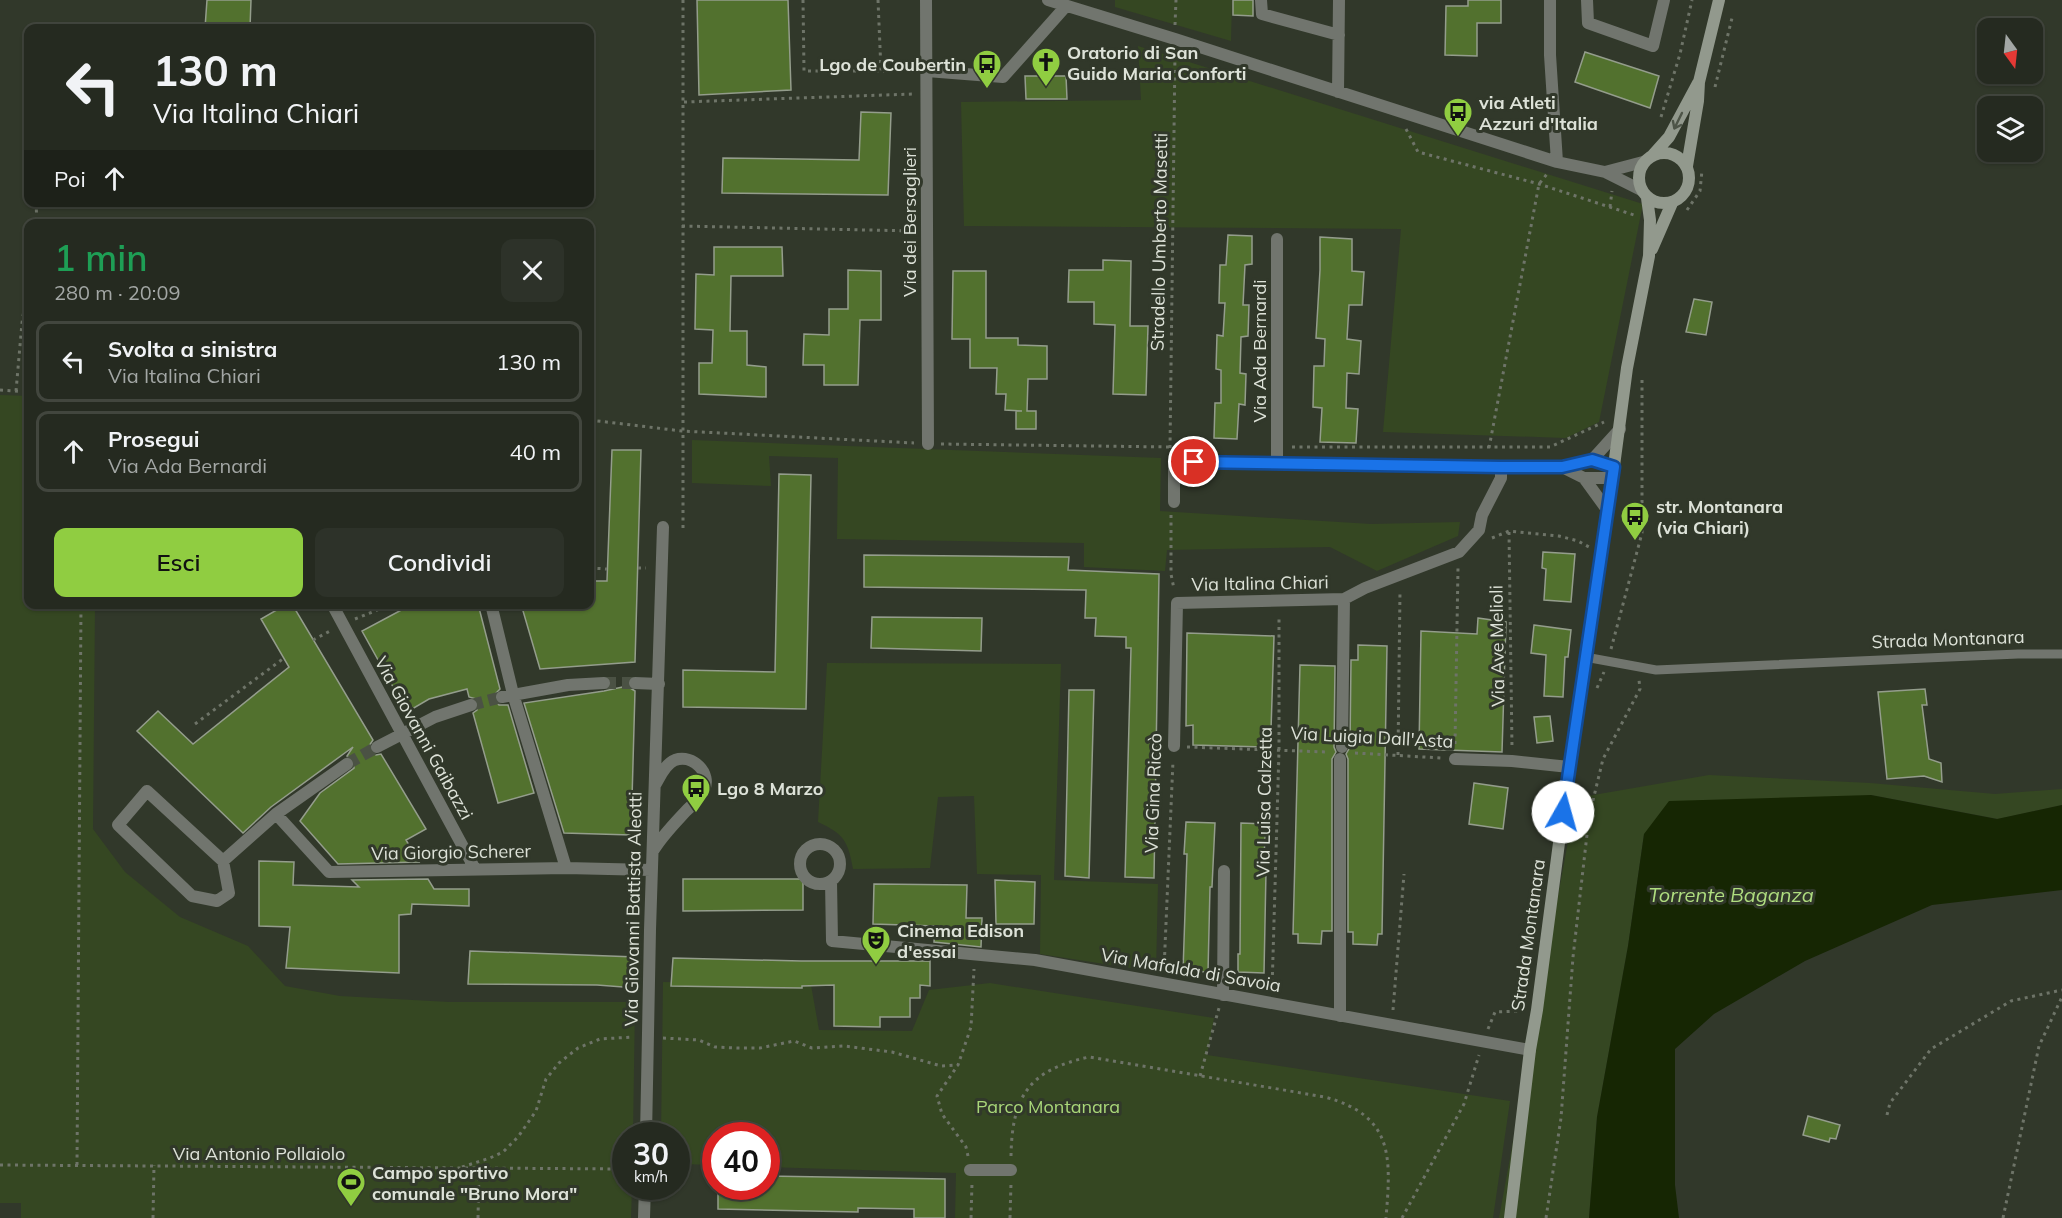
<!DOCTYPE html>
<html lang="it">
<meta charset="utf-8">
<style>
body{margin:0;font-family:Mulish,sans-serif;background:#2d3229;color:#f1f3f6;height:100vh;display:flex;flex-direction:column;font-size:22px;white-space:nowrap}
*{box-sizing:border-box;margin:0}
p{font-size:20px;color:#a3a7a5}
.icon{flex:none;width:33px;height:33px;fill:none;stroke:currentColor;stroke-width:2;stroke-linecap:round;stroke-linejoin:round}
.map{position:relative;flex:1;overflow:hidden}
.sheet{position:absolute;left:24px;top:219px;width:570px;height:390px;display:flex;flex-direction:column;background:#252a20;border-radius:12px;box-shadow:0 2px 4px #0004,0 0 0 2px #42463e}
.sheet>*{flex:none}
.banner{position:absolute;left:24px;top:24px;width:570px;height:183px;border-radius:12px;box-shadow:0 2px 4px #0004,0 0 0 2px #42463e;background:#252a20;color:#f1f3f6;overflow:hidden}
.needle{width:39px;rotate:165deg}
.controls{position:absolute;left:1977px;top:18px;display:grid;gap:12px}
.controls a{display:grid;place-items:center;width:66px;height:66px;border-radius:12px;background:#252a20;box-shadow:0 2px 4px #0004,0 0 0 2px #42463e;font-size:30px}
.speed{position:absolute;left:612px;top:1122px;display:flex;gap:12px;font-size:30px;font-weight:700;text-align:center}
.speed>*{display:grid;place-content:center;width:78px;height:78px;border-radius:50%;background:#252a20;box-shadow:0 2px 4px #0004,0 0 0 2px #42463e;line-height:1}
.speed small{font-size:15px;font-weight:400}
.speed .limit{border:9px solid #d22;background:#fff;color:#111}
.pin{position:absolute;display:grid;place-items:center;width:51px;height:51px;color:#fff;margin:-26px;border:3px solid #fff;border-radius:50%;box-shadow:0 2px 6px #0007}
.me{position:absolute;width:66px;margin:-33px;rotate:7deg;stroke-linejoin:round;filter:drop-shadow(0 0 4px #0008)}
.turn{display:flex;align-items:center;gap:21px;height:126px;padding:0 30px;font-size:27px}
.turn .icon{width:78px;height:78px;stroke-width:2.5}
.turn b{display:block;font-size:42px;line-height:51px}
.then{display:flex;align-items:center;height:57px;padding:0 30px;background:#0003;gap:12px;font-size:22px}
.round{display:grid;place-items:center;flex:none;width:63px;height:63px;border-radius:12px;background:#2d3229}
.headline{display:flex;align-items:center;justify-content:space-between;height:102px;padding:0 30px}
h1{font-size:36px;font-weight:600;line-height:45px;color:#1e9e55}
.action{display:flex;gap:12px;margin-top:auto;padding:12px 30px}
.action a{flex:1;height:69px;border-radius:12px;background:#90cd41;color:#111;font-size:24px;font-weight:600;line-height:69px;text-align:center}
.action a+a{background:#2d3229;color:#f1f3f6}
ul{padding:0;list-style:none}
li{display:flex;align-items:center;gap:18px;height:81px;margin:0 12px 9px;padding:0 18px;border:3px solid #42463e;border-radius:12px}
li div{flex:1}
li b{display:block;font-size:22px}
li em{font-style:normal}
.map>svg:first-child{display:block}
</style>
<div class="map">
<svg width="2062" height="1218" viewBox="0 0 2062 1218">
<rect width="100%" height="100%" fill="#31382a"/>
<!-- green -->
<path fill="#354722" d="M 1115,0 L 1232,0 L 1231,41 L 1115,7 Z
M 1138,46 L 1643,204 L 1599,422 L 1566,438 L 1383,432 L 1401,229 L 964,226 L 961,102 L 1141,100 Z
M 0,395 L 28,396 L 28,604 L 95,605 L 93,829 L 125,872 L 180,917 L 248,946 L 285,986 L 340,996 L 449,1002 L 635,1002 L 633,1135 L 626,1136 L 626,1186 L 632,1187 L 631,1218 L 21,1218 L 21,1203 L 0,1203 Z
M 692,440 L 1161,458 L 1160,511 L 1371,524 L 1460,522 L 1458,536 L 1377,571 L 1330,547 L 1167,550 L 1165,571 L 1084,567 L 1084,543 L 837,539 L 838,458 L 769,456 L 771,486 L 692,483 Z
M 827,663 L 1061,664 L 1054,880 L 1158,884 L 1156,972 L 1040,954 L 1041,875 L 977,874 L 974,796 L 938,797 L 930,868 L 853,869 C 848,841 844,834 818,822 Z
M 1709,775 L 1870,783 L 1995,794 L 2062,789 L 2062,805 L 1998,819 L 1871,795 L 1644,834 L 1628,946 L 1597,1117 L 1589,1218 L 1499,1218 L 1576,798 Z
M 663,982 L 811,985 L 819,1030 L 912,1031 L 929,990 L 990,983 L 1214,1018 L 1207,1055 L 1510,1101 L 1493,1218 L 955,1218 L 956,1173 L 767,1167 L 766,1136 L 716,1136 L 715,1165 L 682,1164 L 683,1148 L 677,1147 L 676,1136 L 661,1136 Z"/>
<!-- water -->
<path fill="#162603" d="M 1871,795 L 1997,819 L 2062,805 L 2062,890 L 1932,905 L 1805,961 L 1714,1014 L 1675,1049 L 1675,1185 L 1679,1218 L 1589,1218 L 1597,1117 L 1628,946 L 1644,834 L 1669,801 Z"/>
<!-- building -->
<path fill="#52712e" stroke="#949d8c" stroke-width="1.5" d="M 207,0 L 251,0 L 250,28 L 205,28 Z
M 697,0 L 788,0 L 791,90 L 699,95 Z
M 1233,0 L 1253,0 L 1253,16 L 1233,15 Z
M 1468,0 L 1501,0 L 1501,23 L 1477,23 L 1477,56 L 1445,55 L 1446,6 L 1468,6 Z
M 1585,52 L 1659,76 L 1650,108 L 1575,82 Z
M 1025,76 L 1066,76 L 1067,99 L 1026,99 Z
M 861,112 L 891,113 L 888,195 L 722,193 L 723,158 L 859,160 Z
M 1228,235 L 1252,236 L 1252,264 L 1245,265 L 1243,305 L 1249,305 L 1248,336 L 1241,337 L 1240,373 L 1246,374 L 1245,405 L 1239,404 L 1237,439 L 1214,438 L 1215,403 L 1221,403 L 1221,370 L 1216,369 L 1217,335 L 1223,336 L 1225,303 L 1219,303 L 1220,265 L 1226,265 Z
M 1320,237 L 1352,239 L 1352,271 L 1364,272 L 1362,305 L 1349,305 L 1347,339 L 1361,341 L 1359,374 L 1347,373 L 1346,408 L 1358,409 L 1356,443 L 1320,442 L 1322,408 L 1313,407 L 1314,366 L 1324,366 L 1325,339 L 1316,338 L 1320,270 Z
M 714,247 L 782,247 L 783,276 L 731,276 L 730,331 L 747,331 L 747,365 L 766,367 L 766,397 L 699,394 L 699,363 L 712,363 L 713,330 L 695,329 L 696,274 L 714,275 Z
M 1103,260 L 1131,261 L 1130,326 L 1148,326 L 1146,395 L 1113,394 L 1115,325 L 1094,324 L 1094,302 L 1068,302 L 1069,270 L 1103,270 Z
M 848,270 L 881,271 L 881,320 L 860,320 L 858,385 L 824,385 L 824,365 L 803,365 L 804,334 L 829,335 L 829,309 L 848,309 Z
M 953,271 L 986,271 L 986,338 L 1018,338 L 1018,345 L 1047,346 L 1047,379 L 1028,379 L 1027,411 L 1036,411 L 1036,429 L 1016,429 L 1016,411 L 1022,411 L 1005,410 L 1006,394 L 996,394 L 997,368 L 970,368 L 970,339 L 952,339 Z
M 1694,299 L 1712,302 L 1706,335 L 1686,332 Z
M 612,450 L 641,450 L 635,662 L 540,669 L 521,604 L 590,604 L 590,581 L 607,581 Z
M 779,474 L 811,475 L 806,709 L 683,707 L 683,670 L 775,672 Z
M 1543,552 L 1575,554 L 1571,602 L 1544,600 L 1546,569 L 1542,568 Z
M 864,555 L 1069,557 L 1068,570 L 1159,574 L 1154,878 L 1125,877 L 1131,648 L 1126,648 L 1126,637 L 1095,636 L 1096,618 L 1085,618 L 1086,590 L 864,587 Z
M 287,604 L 292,604 L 373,740 L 369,746 L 370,751 L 376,755 L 381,754 L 426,829 L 406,840 L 419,862 L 338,864 L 300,821 L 320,793 L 354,768 L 354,760 L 347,756 L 353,747 L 271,807 L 243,833 L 137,731 L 158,711 L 193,744 L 289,667 L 261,619 Z
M 417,604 L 478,604 L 500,689 L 495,694 L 494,699 L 499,705 L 508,705 L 534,793 L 498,803 L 473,713 L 477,710 L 479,703 L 476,699 L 469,697 L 467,689 L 429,699 L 407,712 L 362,631 L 407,607 Z
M 872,617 L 982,618 L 981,651 L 871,648 Z
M 1478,618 L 1506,622 L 1502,752 L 1419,749 L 1421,631 L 1477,634 Z
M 1534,625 L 1571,630 L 1568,657 L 1565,657 L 1563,697 L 1544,696 L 1546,655 L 1531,653 Z
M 1187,633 L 1274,636 L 1271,730 L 1265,729 L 1264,747 L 1193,745 L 1193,725 L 1186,726 Z
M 1358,645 L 1387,646 L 1382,934 L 1378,934 L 1377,945 L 1353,944 L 1353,932 L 1348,932 L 1348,759 L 1346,754 L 1350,747 L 1351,660 L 1358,660 Z
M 1300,665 L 1335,666 L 1334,747 L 1336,752 L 1332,759 L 1332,931 L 1322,931 L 1321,944 L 1298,943 L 1298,934 L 1293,934 Z
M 627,686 L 635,691 L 631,835 L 564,833 L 524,703 L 604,691 Z
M 1925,689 L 1927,705 L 1922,705 L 1929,759 L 1941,763 L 1942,782 L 1924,776 L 1887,779 L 1878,692 Z
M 1069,690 L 1094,690 L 1089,878 L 1065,876 Z
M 1550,716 L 1553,741 L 1537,743 L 1534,717 Z
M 1474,783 L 1508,788 L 1503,829 L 1469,824 Z
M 1186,822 L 1215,823 L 1212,887 L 1210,887 L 1208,972 L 1183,971 L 1187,854 L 1184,854 Z
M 1241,823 L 1266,824 L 1263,871 L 1266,871 L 1264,973 L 1238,972 L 1238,954 L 1240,954 Z
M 259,861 L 294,862 L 293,885 L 359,887 L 352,880 L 428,879 L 434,889 L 469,889 L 469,906 L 412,904 L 411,914 L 399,915 L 399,973 L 286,968 L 290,927 L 259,926 Z
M 683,879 L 803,879 L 803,910 L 683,911 Z
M 995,880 L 1035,882 L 1034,924 L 996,924 Z
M 874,884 L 967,885 L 966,918 L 982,918 L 981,947 L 934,942 L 935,926 L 873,924 Z
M 470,951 L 636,957 L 636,988 L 597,985 L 468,984 Z
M 673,958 L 801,961 L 930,961 L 930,986 L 920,985 L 920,998 L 910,998 L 910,1017 L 880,1017 L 880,1027 L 834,1026 L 834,985 L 802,986 L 802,988 L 671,986 Z
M 1808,1116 L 1840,1125 L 1836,1139 L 1830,1138 L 1829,1142 L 1803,1135 Z
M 766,1176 L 945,1179 L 945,1218 L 914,1218 L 914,1209 L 858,1208 L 858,1212 L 718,1209 L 718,1186 L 766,1186 Z"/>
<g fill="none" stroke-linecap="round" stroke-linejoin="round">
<!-- street-tunnel -->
<path stroke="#4b5244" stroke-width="12" stroke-dasharray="12 6" stroke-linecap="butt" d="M 604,683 L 635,683
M 471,705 L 502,697
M 347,764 L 377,747"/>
<!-- path -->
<path stroke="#6e7468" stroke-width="3" stroke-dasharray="3 4.5" stroke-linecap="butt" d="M 683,0 L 683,528
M 803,0 L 804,71 L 913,71
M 878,0 L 881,71
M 1175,25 L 1176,0
M 1715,87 L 1732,18
M 684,102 L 913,94
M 1661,117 L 1680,54 L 1692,0
M 1406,129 L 1418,152 L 1539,184 L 1634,215
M 25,153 L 28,164
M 36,202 L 37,224
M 1610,207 L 1612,191
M 1687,210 L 1700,191 L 1702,170
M 682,226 L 914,231
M 0,390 L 28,392
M 16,391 L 22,323 L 28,283
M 590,420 L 682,431 L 914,443
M 941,444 L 1172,447
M 1292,447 L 1550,447 L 1604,422
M 1170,448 L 1175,53
M 1489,448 L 1539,184 L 1547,174
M 590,472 L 590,552
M 1171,515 L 1171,574 L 1174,589
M 1509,532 L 1512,747
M 1492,538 L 1509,531 L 1559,536 L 1578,541 L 1589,547
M 590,568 L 607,569
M 638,568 L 646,568
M 355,619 L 392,604
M 313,640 L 330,631
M 1611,649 L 1642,533 L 1642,380
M 1597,688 L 1604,672
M 195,724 L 284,658
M 1455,744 L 1458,568
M 1187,747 L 1327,752
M 1355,753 L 1441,758
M 1398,755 L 1400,591
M 1164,970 L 1173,761
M 1272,990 L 1279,750 L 1279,615
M 1393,1010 L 1404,874
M 1488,1029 L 1495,1012 L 1522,1011
M 663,1038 L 699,1040 L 715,1047 L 737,1048 L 760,1048 L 794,1041 L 812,1048 L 844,1046 L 892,1052 L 941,1066 L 958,1065
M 1200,1076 L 1219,1008
M 1887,1115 L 1890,1103 L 1931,1049 L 2011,1001 L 2062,990
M 968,1156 L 966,1147 L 942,1114 L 937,1096 L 958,1065 L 971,1027 L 974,969
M 1011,1156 C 1012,1096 1029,1070 1089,1057 L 1325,1097 C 1394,1116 1391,1157 1386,1218
M 0,1165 L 626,1169
M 77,1165 L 81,604
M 462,1167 L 490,1158 L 503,1152 L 518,1137 L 536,1111 L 546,1079 L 559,1063 L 578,1048 L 600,1039 L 633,1037
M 153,1218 L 154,1165
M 478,1218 L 479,1169
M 971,1218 L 972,1183
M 1010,1218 L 1011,1183
M 1402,1218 L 1464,1104 L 1479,1055
M 1546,1218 L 1561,1118 L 1573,957 L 1589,817 L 1603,759 L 1640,689 L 1639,680
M 2003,1218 L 2039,1046 L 2062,997"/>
<!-- lane -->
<path stroke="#71756e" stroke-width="9" d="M 1585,657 L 1656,670 L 2018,654 L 2062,654"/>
<!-- street -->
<path stroke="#71756e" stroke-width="12" d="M 926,0 L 928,444
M 1048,0 L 1175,39 L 1557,162 L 1605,172 L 1641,190
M 1261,0 L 1262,14 L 1339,35
M 1550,0 L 1550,55 L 1557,162
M 1587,0 L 1588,23 L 1653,46 L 1664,0
M 927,71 L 1003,77 L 1066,6
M 1338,92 L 1339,0
M 1605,172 L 1643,162
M 1277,463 L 1277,239
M 1562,467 L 1584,478 L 1608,511
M 1584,478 L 1612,478
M 1174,502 L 1174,462 L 1501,467
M 332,604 L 475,869
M 491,604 L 513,694 L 566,868
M 635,683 L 659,684
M 502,697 L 568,685 L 604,683
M 1174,746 L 1177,603 L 1344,599 L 1365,588 L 1459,552 L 1479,530 L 1482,515 L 1501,478 L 1501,467 L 1562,467 L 1592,460 L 1620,429
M 377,747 L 435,717 L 471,705
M 1342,747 L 1344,599
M 1340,759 L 1340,1016
M 1455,759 L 1512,761 L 1569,767
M 147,791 L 223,861 L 229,893 L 217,901 L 192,896 L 118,825 Z
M 276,814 L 329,872 L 566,868 L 651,870
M800 864a20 20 0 1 1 40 0a20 20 0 1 1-40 0Z
M 653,851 C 662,836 674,824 686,811 C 692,805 701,798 704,790 C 712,773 693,754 675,760 C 665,764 660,777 655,785
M 223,861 L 276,814 L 347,764
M 831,881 L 832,941 L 1035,960 L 1530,1050
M 1223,995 L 1224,871
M 646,1136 L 650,930 L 663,527
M 970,1170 L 1011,1170
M 644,1218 L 645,1186"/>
<!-- secondary -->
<path stroke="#92998d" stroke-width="12" d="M1639 178a25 25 0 1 1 50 0a25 25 0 1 1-50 0Z
M 1652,156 L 1669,137 L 1698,83
M 1687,166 L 1698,101 L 1699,82 L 1719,0
M 1652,249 L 1672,203
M 1510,1218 L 1530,1050 L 1537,1010 L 1569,767 L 1608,511 L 1627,368 L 1649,256 L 1650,220 L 1647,198"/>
</g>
<!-- one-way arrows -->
<defs><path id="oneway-shaft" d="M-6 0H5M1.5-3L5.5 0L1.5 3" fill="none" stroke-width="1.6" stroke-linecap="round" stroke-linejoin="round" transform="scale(1.5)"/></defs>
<use stroke="#4e5548" href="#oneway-shaft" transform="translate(1678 121) rotate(116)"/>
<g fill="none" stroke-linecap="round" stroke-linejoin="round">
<!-- route casing -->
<g stroke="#114b97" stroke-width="15">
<path id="route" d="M 1194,462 L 1501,467 L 1562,467 L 1592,460 L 1614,467 L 1563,812"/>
</g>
<!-- route -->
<use href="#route" stroke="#1a73e8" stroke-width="10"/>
</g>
<!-- icons -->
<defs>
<g id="church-pin" transform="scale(1.5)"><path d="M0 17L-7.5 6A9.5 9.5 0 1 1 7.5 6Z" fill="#90cd41" stroke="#31382a"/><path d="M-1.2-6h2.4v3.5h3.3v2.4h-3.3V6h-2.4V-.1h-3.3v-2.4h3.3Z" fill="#111"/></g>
<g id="bus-pin" transform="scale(1.5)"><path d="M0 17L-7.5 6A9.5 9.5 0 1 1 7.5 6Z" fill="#90cd41" stroke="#31382a"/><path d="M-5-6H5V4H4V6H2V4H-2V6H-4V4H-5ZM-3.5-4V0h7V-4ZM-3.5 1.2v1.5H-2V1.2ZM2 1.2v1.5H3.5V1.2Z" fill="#111"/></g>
<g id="theatre-pin" transform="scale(1.5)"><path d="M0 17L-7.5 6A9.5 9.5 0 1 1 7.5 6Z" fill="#90cd41" stroke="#31382a"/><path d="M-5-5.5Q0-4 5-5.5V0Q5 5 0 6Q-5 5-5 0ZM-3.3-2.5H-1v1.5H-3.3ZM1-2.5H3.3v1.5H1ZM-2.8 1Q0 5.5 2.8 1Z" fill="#111"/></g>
<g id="stadium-pin" transform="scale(1.5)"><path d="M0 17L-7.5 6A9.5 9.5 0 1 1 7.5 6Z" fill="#90cd41" stroke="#31382a"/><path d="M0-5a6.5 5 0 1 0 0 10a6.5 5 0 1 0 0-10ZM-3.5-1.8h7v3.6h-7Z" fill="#111"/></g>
</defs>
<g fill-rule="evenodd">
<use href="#church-pin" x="1046" y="62"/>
<use href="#bus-pin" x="987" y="64"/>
<use href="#bus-pin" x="1458" y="112"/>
<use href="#bus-pin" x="1635" y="516"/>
<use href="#bus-pin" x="696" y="788"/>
<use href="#theatre-pin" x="876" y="940"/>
<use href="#stadium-pin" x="351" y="1182"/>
</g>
<g text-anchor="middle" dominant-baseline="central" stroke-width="6" stroke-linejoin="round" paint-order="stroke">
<!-- poi labels -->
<g font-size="18" font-weight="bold" fill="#dde2d8" stroke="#31382a" text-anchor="start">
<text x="1067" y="52">Oratorio di San<tspan x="1067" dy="21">Guido Maria Conforti</tspan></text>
<text x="966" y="64" text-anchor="end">Lgo de Coubertin</text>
<text x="1479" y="102">via Atleti<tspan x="1479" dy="21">Azzuri d'Italia</tspan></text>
<text x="1656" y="506">str. Montanara<tspan x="1656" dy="21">(via Chiari)</tspan></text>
<text x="717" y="788">Lgo 8 Marzo</text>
<text x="897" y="930">Cinema Edison<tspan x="897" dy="21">d'essai</tspan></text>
<text x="372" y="1172">Campo sportivo<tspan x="372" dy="21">comunale "Bruno Mora"</tspan></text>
</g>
<!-- street labels -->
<g font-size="18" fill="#dde2d8" stroke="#31382a">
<text transform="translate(909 222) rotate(-90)">Via dei Bersaglieri</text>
<text transform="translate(1159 242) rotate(-89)">Stradello Umberto Masetti</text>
<text transform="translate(1259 351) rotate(-90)">Via Ada Bernardi</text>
<text transform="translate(1260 583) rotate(-1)">Via Italina Chiari</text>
<text transform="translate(1948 639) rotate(-2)">Strada Montanara</text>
<text transform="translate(1497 646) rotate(-91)">Via Ave Melioli</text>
<text transform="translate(1372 737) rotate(3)">Via Luigia Dall'Asta</text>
<text transform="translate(424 738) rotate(61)">Via Giovanni Gaibazzi</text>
<text transform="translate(1153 793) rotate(-88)">Via Gina Riccò</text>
<text transform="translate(1264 802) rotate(-89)">Via Luisa Calzetta</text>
<text transform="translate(451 852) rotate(-1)">Via Giorgio Scherer</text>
<text transform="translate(633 909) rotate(-89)">Via Giovanni Battista Aleotti</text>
<text transform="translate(1528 935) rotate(-82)">Strada Montanara</text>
<text transform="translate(1191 970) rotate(10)">Via Mafalda di Savoia</text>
<text x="259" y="1153">Via Antonio Pollaiolo</text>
</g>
<!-- park labels -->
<g font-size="18" fill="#a9d779" stroke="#31382a">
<text x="1048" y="1106">Parco Montanara</text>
</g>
<!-- water labels -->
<g font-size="20" font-style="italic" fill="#b0de80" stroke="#31382a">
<text x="1731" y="894">Torrente Baganza</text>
</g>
</g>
</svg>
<div class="controls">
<a><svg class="needle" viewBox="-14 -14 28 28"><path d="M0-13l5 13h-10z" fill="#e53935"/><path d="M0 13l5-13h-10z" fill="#a3a7a5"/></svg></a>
<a><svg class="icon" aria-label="layers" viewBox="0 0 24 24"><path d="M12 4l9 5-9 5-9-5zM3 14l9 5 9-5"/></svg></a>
</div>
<div class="speed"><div>30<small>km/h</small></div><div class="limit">40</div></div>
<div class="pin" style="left:1194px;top:462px;background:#d93025"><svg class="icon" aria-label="arrive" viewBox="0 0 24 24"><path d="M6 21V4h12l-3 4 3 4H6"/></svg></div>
<svg class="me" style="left:1563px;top:812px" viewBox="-20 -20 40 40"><circle r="19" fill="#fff"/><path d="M0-13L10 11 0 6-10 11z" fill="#1a73e8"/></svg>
<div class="banner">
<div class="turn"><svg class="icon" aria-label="left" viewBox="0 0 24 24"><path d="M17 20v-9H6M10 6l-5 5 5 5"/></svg><div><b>130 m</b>Via Italina Chiari</div></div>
<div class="then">Poi<svg class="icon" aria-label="ahead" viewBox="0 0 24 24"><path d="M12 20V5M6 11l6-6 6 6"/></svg></div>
</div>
<section class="sheet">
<div class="headline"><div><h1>1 min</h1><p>280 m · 20:09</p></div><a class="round"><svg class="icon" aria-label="close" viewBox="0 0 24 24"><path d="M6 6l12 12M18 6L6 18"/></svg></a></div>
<ul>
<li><svg class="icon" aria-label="left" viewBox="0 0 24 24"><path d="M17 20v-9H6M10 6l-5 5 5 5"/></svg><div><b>Svolta a sinistra</b><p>Via Italina Chiari</p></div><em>130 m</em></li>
<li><svg class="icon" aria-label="ahead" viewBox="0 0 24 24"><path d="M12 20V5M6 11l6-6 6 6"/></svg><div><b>Prosegui</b><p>Via Ada Bernardi</p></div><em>40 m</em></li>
</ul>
<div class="action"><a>Esci</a><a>Condividi</a></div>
</section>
</div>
